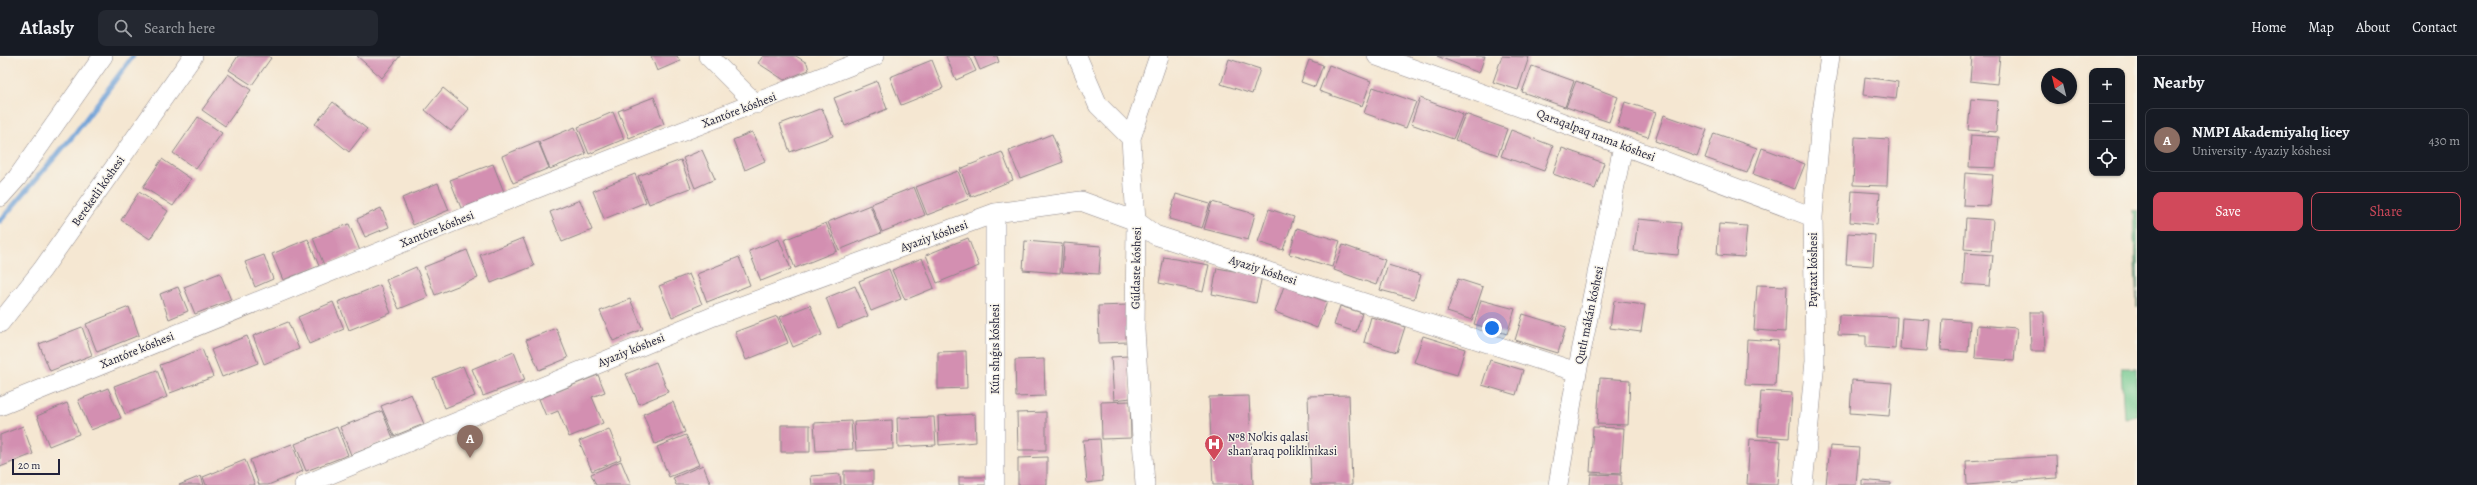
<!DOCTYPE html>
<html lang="en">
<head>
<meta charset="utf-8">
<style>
	body { margin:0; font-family:Alegreya,serif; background:#242831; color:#f1f3f6 }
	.controls { position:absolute; right:12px; top:12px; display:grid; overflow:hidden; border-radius:8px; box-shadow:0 1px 3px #0004 }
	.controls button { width:36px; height:36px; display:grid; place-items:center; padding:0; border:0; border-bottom:1px solid #363941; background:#171b24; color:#f1f3f6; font:20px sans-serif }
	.compass { position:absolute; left:2041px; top:12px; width:36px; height:36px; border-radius:50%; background:#171b24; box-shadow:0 1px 3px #0004; rotate:325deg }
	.scale { position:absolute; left:12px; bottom:10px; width:48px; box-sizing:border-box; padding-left:4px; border:2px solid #22223b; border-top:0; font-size:11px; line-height:14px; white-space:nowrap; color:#22223b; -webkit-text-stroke:3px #f7f3e8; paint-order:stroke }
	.you { position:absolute; left:1492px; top:272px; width:14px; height:14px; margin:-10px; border:3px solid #fff; border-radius:50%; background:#1a73e8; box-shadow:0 0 0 6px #1a73e833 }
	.badge { display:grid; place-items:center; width:26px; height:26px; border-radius:50%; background:#d1495b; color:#fff; font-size:13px; font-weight:700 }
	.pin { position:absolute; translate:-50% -33px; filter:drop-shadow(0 1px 2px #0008) }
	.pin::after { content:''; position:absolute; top:21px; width:14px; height:12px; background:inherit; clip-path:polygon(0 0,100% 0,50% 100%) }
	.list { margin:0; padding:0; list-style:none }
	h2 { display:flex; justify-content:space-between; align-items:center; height:52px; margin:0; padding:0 16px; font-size:17px }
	h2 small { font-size:13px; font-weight:400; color:#9ea1a6 }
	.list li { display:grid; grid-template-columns:26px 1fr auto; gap:12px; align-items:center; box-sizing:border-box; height:64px; margin:0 8px 8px; padding:0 8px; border:1px solid #363941; border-radius:8px }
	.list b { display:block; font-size:15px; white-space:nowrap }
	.list p { margin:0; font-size:13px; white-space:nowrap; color:#9ea1a6 }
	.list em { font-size:13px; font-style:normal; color:#9ea1a6 }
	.actions { display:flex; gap:8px; padding:12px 16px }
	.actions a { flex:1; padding:9px 0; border:1px solid #d1495b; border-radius:8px; text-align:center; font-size:14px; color:#d1495b }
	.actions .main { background:#d1495b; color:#fff }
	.icon { flex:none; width:22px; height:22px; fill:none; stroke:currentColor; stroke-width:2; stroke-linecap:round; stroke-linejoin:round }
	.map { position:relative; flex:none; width:2137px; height:429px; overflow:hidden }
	header { display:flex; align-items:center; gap:24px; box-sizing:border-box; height:56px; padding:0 20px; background:#171b24; border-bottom:1px solid #363941 }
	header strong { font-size:19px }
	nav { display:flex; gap:22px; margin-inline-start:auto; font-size:14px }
	.search { width:280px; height:36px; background:#242831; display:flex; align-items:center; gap:10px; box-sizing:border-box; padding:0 14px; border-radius:8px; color:#9ea1a6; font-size:15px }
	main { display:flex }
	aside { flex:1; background:#171b24 }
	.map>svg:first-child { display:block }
	.green { fill:#70c88d; stroke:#497564 }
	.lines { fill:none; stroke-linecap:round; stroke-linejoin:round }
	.stream { stroke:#6b9fd7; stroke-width:5 }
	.building { fill:#d38fb1 }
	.street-casing { stroke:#8c8486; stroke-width:20 }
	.street { stroke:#fff; stroke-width:19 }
	.labels { text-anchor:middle; stroke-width:3; stroke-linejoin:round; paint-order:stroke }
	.street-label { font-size:12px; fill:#22223b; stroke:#f7f3e8 }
	.poi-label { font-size:12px; fill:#22223b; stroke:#f7f3e8; text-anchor:start }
</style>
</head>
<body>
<header>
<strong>Atlasly</strong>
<div class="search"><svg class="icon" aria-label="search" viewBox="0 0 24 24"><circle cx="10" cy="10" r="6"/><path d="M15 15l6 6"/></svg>Search here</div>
<nav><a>Home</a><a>Map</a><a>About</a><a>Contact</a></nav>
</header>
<main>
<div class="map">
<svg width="2137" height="429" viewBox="0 0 2137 429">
	<rect width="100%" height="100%" fill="#f7f3e8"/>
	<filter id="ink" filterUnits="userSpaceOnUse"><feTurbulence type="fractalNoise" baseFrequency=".025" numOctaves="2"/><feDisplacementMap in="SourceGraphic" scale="8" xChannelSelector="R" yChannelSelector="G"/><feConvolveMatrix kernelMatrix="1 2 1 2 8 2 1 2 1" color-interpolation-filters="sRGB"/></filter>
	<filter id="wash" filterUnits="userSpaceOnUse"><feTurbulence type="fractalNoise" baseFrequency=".012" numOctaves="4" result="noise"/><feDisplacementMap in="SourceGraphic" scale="16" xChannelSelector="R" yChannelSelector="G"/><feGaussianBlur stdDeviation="0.9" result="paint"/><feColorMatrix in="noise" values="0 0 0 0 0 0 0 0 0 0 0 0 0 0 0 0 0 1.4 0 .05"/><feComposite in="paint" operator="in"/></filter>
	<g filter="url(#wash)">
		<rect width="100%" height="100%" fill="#f5e7d2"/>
		<path class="green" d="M2133,154H2137V252Z
			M2121,312H2137V360L2124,362Z"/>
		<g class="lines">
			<path class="stream" d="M0,165L73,80L133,0"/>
		</g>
		<g id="blocks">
			<path class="building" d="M238,0H268L271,2L252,29L229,14Z
				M357,0H400L382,22Z
				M651,0H677L680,5L657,15Z
				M763,0H796L807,7L809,14L784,24L758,7Z
				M946,0H969L976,15L956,24Z
				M974,0H997L999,6L980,14Z
				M1437,0H1485L1479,17Z
				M1502,0L1529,1L1518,34L1493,26Z
				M1972,0H2000L1997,28L1970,25Z
				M1229,3L1260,13L1252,38L1221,28Z
				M932,4L943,32L901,49L890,21Z
				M1309,4L1323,9L1315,31L1301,26Z
				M1329,9L1371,25L1362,50L1319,35Z
				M1532,10L1574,25L1565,51L1522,36Z
				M228,18L251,34L225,70L202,54Z
				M1865,21L1898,26L1896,43L1863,39Z
				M877,25L887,53L845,70L834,42Z
				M1576,25L1618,41L1609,66L1566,51Z
				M1373,31L1416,46L1406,72L1364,57Z
				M443,32L469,53L451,75L425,54Z
				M654,41L664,68L629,82L618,55Z
				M1420,42L1463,58L1453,83L1411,68Z
				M1971,43L1998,45L1996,76L1968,74Z
				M333,46L367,73L349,96L315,68Z
				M1625,46L1656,56L1648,81L1617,71Z
				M822,52L833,80L790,96L780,68Z
				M613,56L624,83L589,98L578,71Z
				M1465,58L1507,73L1498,99L1455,84Z
				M1664,59L1707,74L1697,100L1655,85Z
				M198,61L222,77L196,113L173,97Z
				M575,71L586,98L550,113L539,86Z
				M1511,74L1553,90L1544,115L1501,100Z
				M752,76L765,105L745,114L733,84Z
				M1714,77L1757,92L1747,117L1705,102Z
				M1052,78L1063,106L1020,122L1009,95Z
				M1971,79L1999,81L1996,112L1969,111Z
				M1855,81L1889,83L1887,130L1853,129Z
				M538,85L549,112L513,127L502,100Z
				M1562,92L1604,107L1595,133L1553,118Z
				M1762,92L1805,108L1795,133L1753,118Z
				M702,94L715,123L695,132L683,102Z
				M1002,96L1013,124L971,141L960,113Z
				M162,103L191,123L173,150L143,131Z
				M681,104L691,132L649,148L638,120Z
				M493,108L504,136L461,152L450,124Z
				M958,115L969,143L927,159L916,131Z
				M1965,117L1993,119L1990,150L1963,149Z
				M635,118L646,146L604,163L593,135Z
				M438,127L449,154L413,169L402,142Z
				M914,131L925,159L882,176L871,148Z
				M1852,135L1880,137L1877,169L1850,166Z
				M139,136L168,155L150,183L121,164Z
				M1176,138L1210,148L1202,172L1169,163Z
				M580,144L592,174L562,186L550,156Z
				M1212,146L1255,158L1248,184L1204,173Z
				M870,149L881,177L839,194L828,166Z
				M381,152L389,171L365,181L357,163Z
				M1269,153L1294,161L1283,194L1258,186Z
				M1966,162L1993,164L1991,195L1964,193Z
				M1638,163L1681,167L1678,199L1634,195Z
				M826,167L837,195L795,212L784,184Z
				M349,168L360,195L324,209L313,182Z
				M1719,168L1747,170L1744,201L1717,199Z
				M1297,172L1340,185L1332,211L1289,198Z
				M1848,177L1875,179L1873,210L1846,208Z
				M523,182L534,210L491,227L480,199Z
				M968,182L979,210L937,227L926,199Z
				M308,183L319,210L283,224L272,198Z
				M779,183L791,213L761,225L749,195Z
				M1025,185L1062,188L1060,217L1023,214Z
				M1064,187L1101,190L1099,218L1062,216Z
				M1343,189L1385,204L1376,229L1334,214Z
				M467,194L478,222L435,239L424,211Z
				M1965,197L1993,199L1990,230L1963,228Z
				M264,199L273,223L255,231L245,206Z
				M739,201L750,229L707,246L697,218Z
				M1164,201L1209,209L1203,236L1159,227Z
				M922,202L934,232L905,244L892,214Z
				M1388,209L1421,219L1414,243L1380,234Z
				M416,211L428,241L399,253L386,224Z
				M1217,212L1262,220L1256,247L1212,238Z
				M889,213L901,243L871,255L859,225Z
				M220,217L231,244L195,258L184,231Z
				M689,218L702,248L672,261L659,230Z
				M1458,223L1483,231L1472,264L1447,256Z
				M380,229L391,257L349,274L338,246Z
				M1757,229L1787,230L1785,276L1754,274Z
				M855,230L868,260L838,272L826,242Z
				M1284,230L1327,246L1317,272L1275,256Z
				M178,231L188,255L169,263L160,238Z
				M630,243L643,273L613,285L600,255Z
				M1481,244L1515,253L1507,278L1474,268Z
				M1614,245L1645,249L1641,276L1610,272Z
				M333,246L344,273L309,288L298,261Z
				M810,249L822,279L793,291L780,261Z
				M1127,249L1128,286L1099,287L1098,250Z
				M1340,250L1362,257L1356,276L1334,269Z
				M129,251L139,279L97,296L86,268Z
				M2030,256H2044L2045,295H2031Z
				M1523,258L1566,271L1558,297L1515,284Z
				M1839,259L1897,261L1895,293L1866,291V280L1838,279Z
				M777,260L788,287L746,304L735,276Z
				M1371,261L1405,271L1397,296L1364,286Z
				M1902,262L1930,264L1927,295L1900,293Z
				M1943,263L1970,265L1968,296L1941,294Z
				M288,266L299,293L264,308L253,280Z
				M1977,269L2017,272L2014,305L1975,302Z
				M82,271L92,299L50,315L39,288Z
				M556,272L568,302L539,314L526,284Z
				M247,280L258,307L222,321L211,294Z
				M1423,280L1465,293L1457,319L1414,306Z
				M1747,283L1778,285L1775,330L1745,329Z
				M202,293L213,321L170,337L160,309Z
				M966,295L967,332L938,333V296Z
				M514,296L525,324L483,340L472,313Z
				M1128,300L1131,342L1114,344L1111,301Z
				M1044,303L1045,340L1016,341L1015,304Z
				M1490,304L1523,314L1516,339L1482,329Z
				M656,306L668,336L639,348L626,318Z
				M463,310L475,340L445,352L433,322Z
				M157,314L167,341L125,358L114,330Z
				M598,319L605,336L592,341L603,367L569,381L558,355L546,360L539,343Z
				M1600,322L1630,324L1628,369L1597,368Z
				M1852,324L1892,327L1889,360L1850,357Z
				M108,332L121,362L91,374L78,344Z
				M1761,335L1792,337L1789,382L1758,380Z
				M411,338L424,368L394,380L381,350Z
				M1349,339L1352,429H1311L1308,340Z
				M1249,340L1253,429H1213L1209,341Z
				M1130,345L1131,382L1102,383L1101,346Z
				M673,346L685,376L655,388L643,358Z
				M67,347L79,378L49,390L37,360Z
				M382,355L393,382L351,399L340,371Z
				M1046,356V394H1018L1017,357Z
				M975,358L976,386L939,389L938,360Z
				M934,361L936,389L898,391L897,362Z
				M892,364L893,393L856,395L854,366Z
				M851,365L853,393L816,395L814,367Z
				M781,369H810V396H781Z
				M23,370L33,398L0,411V379Z
				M337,371L348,399L306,415L295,388Z
				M1593,371L1624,372L1621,418L1590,416Z
				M609,373L621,403L592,415L579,385Z
				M686,379L699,409L669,421L657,391Z
				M1100,383L1103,425L1087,427L1083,384Z
				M1750,383L1781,385L1778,429L1747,428Z
				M292,388L303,415L268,429H259L250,404Z
				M1830,390L1859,392L1856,429H1826Z
				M2056,400L2057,422L1967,429L1966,405Z
				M1047,401V429H1018V402Z
				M245,404L255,429H206L203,421Z
				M621,405L631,429H596L591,418Z
				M703,409L711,429H676L673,422Z
				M844,415H873V429H844Z
				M840,418L841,429H812L811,420Z
				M1591,418L1621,419V429H1590Z
				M201,420L204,429H179Z
				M959,421H988V429H959Z
				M1862,424L1891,427V429H1862Z"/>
		</g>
	</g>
	<g filter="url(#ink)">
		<use href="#blocks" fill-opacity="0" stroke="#8c8486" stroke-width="1"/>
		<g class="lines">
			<g class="street-casing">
				<path id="street" d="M708,0L756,48
					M1077,0L1098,49L1131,82
					M1377,0L1542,59L1813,161
					M0,141L17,122L103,0
					M995,157V429
					M0,267L42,214L193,0
					M0,350L525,137L875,0
					M304,429L714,260L995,157L1081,145L1136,165L1155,179L1577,316
					M1145,429L1135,274L1136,165L1131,82L1159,0
					M1558,429L1577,316L1623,90
					M1803,429L1815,305L1813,161L1821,64L1830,0"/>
			</g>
			<use href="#street" class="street"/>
		</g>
	</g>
	<defs>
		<g id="hospital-pin" transform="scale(1)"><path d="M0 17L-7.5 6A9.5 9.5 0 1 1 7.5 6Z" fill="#d1495b" stroke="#f7f3e8"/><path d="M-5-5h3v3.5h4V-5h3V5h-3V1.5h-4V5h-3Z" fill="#fff"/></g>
	</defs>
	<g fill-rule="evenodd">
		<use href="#hospital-pin" x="1214" y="388"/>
	</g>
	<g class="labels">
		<g class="street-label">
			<text transform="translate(739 54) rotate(-21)" y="4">Xantóre kóshesi</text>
			<text transform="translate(1596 79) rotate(21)" y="4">Qaraqalpaq nama kóshesi</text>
			<text transform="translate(98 135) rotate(-55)" y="4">Bereketli kóshesi</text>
			<text transform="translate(437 173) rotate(-22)" y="4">Xantóre kóshesi</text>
			<text transform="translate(934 180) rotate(-20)" y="4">Ayaziy kóshesi</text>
			<text transform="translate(1136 212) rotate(-89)" y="4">Gúldaste kóshesi</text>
			<text transform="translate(1263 214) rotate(18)" y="4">Ayaziy kóshesi</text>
			<text transform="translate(1813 214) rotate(-90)" y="4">Paytaxt kóshesi</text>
			<text transform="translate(1589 259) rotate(-78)" y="4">Qutlı mákán kóshesi</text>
			<text transform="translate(995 293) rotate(-90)" y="4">Kún shıǵıs kóshesi</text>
			<text transform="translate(137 294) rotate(-22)" y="4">Xantóre kóshesi</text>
			<text transform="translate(631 294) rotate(-22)" y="4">Ayaziy kóshesi</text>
		</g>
		<g class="poi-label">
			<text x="1228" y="385">№8 No'kis qalasi<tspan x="1228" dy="14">shan'araq poliklinikasi</tspan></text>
		</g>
	</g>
</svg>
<div class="controls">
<button>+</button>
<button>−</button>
<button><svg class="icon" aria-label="locate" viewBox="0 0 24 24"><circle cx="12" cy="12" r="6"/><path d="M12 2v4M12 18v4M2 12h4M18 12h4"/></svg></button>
</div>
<svg class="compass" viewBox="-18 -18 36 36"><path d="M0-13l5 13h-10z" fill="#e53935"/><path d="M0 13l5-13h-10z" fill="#9ea1a6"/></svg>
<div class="scale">20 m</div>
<div class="you"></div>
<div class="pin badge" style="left:470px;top:402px;background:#8d6e63">A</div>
</div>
<aside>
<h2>Nearby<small></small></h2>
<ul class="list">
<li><span class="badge" style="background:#8d6e63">A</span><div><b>NMPI Akademiyalıq licey</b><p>University · Ayaziy kóshesi</p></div><em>430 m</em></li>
</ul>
<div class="actions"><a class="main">Save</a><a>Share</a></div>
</aside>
</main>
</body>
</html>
